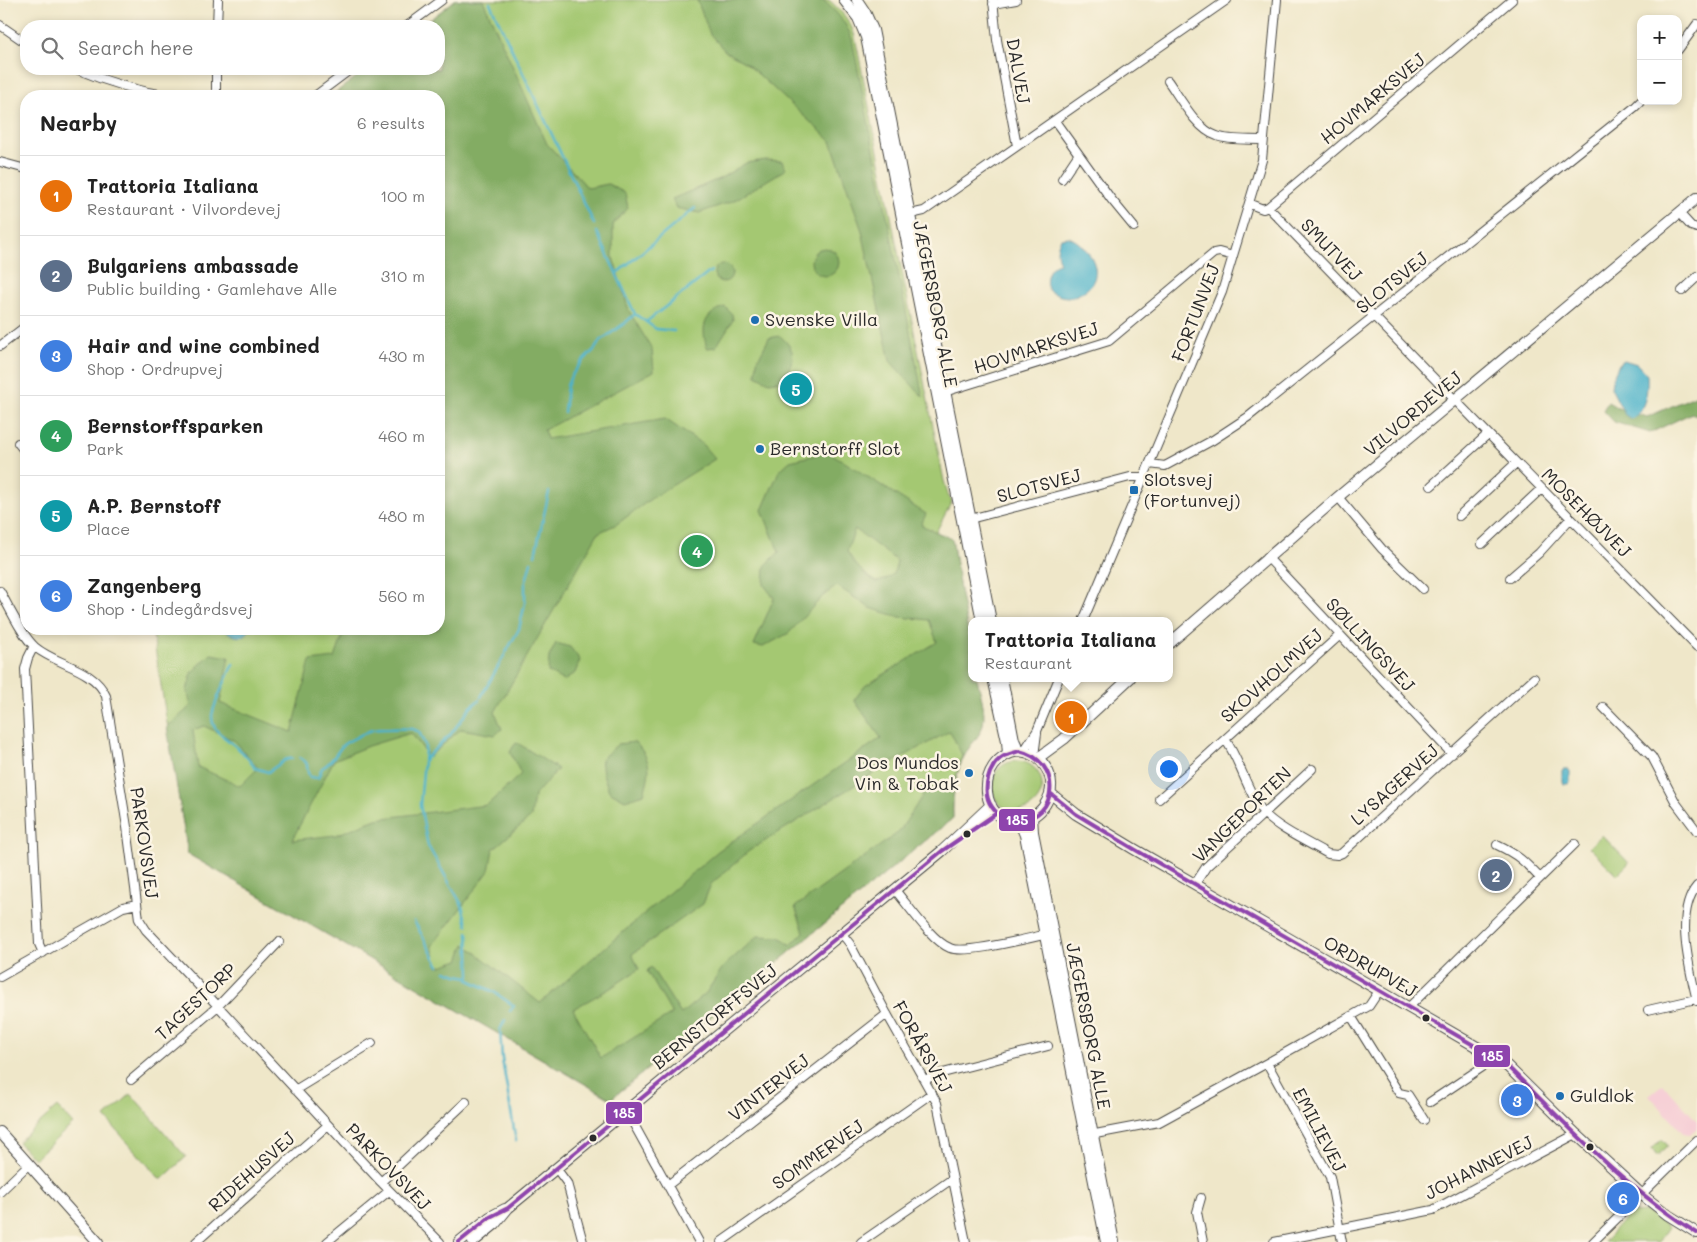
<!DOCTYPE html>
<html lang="en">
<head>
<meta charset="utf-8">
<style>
	body { margin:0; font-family:Mali,sans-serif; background:#f6f6f6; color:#222 }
	.controls { position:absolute; right:15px; top:15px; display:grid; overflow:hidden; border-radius:10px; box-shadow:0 2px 8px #0003 }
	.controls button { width:45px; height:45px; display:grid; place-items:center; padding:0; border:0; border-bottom:1px solid #e0e0e0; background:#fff; color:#222; font:25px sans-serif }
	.you { position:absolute; left:1168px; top:768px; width:18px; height:18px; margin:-12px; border:4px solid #fff; border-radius:50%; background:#1a73e8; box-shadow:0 0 0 8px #1a73e833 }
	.badge { display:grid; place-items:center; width:32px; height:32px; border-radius:50%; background:#7c3aed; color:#fff; font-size:16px; font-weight:700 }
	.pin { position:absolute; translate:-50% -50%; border:2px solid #fff; box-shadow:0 1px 5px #0006 }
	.popup { position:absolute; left:968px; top:617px; width:205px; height:65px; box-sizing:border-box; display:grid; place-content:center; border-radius:10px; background:#fff; filter:drop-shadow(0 1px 4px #0005); font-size:16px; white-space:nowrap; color:#767676 }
	.popup b { font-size:19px; color:#222 }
	.popup::after { content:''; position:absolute; left:50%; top:100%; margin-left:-10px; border:10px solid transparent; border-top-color:#fff }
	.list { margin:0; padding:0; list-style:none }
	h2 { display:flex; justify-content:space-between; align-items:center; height:65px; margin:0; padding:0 20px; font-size:21px }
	h2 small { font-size:16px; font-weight:400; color:#767676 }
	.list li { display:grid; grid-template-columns:32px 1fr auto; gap:15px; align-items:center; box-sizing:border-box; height:80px; padding:0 20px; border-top:1px solid #e0e0e0 }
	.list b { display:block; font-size:19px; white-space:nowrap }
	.list p { margin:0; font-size:16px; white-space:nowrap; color:#767676 }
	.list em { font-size:16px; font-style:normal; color:#767676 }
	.icon { flex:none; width:28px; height:28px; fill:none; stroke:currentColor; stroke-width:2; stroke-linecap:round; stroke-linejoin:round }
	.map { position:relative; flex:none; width:1697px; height:1242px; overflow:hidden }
	.search { position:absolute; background:#fff; box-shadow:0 2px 8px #0003; left:20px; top:20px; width:425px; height:55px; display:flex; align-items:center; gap:12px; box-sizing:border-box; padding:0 18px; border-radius:20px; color:#767676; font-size:19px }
	.panel { position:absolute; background:#fff; box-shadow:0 2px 8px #0003; left:20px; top:90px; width:425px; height:545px; border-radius:20px }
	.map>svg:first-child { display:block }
	.built { fill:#f6cfd6 }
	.green { fill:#a4c872; stroke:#687a4e }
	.forest { fill:#83ac64; stroke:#576c48; fill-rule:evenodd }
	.water { fill:#4bb2ca; stroke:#3b6e7a }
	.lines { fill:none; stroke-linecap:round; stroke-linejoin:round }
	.stream { stroke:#4bb2ca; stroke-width:2.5 }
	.street-casing { stroke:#484743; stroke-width:10 }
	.secondary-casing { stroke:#484743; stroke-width:12 }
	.street { stroke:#fff; stroke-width:8 }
	.secondary { stroke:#fff; stroke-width:10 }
	.bus-1-casing { stroke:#fcf5e5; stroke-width:8 }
	.bus-1 { stroke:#8e44ad; stroke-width:4 }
	.poi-dot { fill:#1f6fb2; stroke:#fcf5e5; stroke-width:2 }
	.bus-dot { fill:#2b2b2b; stroke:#fcf5e5; stroke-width:2 }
	.labels { text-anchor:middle; stroke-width:5; stroke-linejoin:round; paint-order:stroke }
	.street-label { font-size:18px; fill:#2b2b2b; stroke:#fcf5e5 }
	.poi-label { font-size:18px; fill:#2b2b2b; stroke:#fcf5e5; text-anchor:start }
	.line-badge { stroke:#fcf5e5; stroke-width:2 }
	.badge-label { font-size:14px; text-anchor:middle; font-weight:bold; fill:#fff }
</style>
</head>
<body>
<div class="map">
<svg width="1697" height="1242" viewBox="0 0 1697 1242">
	<rect width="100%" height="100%" fill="#fcf5e5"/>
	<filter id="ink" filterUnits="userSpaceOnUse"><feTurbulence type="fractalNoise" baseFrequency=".02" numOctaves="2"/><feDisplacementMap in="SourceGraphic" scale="10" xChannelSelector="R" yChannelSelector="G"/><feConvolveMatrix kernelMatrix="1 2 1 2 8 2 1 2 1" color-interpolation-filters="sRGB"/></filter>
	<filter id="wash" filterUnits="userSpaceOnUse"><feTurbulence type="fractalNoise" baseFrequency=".0096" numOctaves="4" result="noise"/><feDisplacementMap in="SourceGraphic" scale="20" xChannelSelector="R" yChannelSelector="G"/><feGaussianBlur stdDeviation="1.12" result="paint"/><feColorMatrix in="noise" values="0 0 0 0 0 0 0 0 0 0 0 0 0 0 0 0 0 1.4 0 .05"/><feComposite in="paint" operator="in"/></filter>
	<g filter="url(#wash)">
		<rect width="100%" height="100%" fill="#efe7c9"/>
		<path class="built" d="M1663,1084L1697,1121V1128L1690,1134H1684L1649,1095Z"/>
		<path class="green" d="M455,0H829C841,11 851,21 855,37L944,481L948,494L952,501L936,532L952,539L960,590L972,653V678H977C980,693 986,710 983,724C981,735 973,741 967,751C955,771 952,795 953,818L611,1099L188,854L152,629H439V96H331L367,69H439V26H422Z
			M992 786a25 25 0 1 1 50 0a25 25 0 1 1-50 0Z
			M1602,835L1629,863L1617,875L1589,847Z
			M131,1094L186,1157L161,1180L105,1117Z
			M57,1107L73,1124L34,1159L18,1142Z
			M1661,1140H1663L1668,1146L1658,1155H1656L1652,1149Z
			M1647,1212L1669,1227L1659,1242H1604L1630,1213Z"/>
		<path class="forest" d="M455,0H483L547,144L588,188L608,184L625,193L628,208L613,224V257L629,311L652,349L654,371L544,430L547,439L665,419L702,444L715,459L652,498L617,524L598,533L495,712L502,729L495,735L461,729L429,757L411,733L368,746L334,760L292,840L336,835L376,819L487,805L521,774L510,752L516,742L558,769L534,796L531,817L493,849L489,871L432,946L438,967L459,960L465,944L540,1003L718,851L881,738L854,700L865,686L937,642L929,620L900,617L870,608L837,586L823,596L789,633L763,647L754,645L774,598L764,585L765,566L779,552L762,510L779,471L790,461L829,452L926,514L921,525L952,539L960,590L972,653V678H977C980,693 986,710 983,724C981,735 973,741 967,751C955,771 952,795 953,818L611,1099L188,854L167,727L191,706L187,690L192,672L211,654L229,657L220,703L292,732L310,661L335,658L345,629H439V96H331L367,69H439V26H422ZM855,529L897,561C895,575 890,579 877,582C863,574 855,565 847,551ZM204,726L235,741L258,768L240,786L198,767L193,730ZM950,731L962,755L952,792L934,787L923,795L899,832L795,907L804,932L791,945L780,937L758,936L723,967L706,993L681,1014L651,967L647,971L672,1014L601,1058L573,1009L609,989L639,969L632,954L703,904L711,884L749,851L879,770Z
			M697,0H823C836,12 846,21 852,39L923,397L890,361L862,231L831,141L746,63L726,52L710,34Z
			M766,160L782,161L786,169L733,201L699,213L676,208L672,199L721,178L746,163Z
			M811 262a14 14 0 1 1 28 0a14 14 0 1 1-28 0Z
			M714 273a9 9 0 1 1 18 0a9 9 0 1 1-18 0Z
			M725,307L732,314L733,320L716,347L707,348C701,328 703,314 725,307Z
			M780,336C800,353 794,364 779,381L769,382L756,375L757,361L769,338Z
			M1697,395V416L1692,413L1650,433L1614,422L1603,410L1608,402L1618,408L1647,417Z
			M556,643L570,647L580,660L575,673L564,681L548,672L549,657Z
			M635,742C652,761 651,770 644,794L625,800L609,791L603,774L601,759L618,744Z"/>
		<path class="water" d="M1069,237C1089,246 1107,273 1086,290C1080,294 1074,297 1068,297C1061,297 1055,294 1049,291C1043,281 1048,265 1060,263C1056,254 1056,247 1061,238Z
			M1624,360L1637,364L1647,375C1648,389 1646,412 1631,419L1625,415L1611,388L1612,380L1619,364Z
			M224,629H250C244,641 232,637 224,629Z
			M1563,769H1568L1570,771V782L1568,784H1564L1562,782V770Z"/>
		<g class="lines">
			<path class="stream" d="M490,3L594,224
				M597,232L635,314L656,329L674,331
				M617,273L695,208
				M646,322L711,271
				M564,412L567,386L571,376L581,363L595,349L600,341L625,323L635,314
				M535,555L549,492
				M233,664C228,675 213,705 212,716C212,723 214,728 219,733C234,745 245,752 255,768L268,772L285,760L292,758
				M481,697L519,629L525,603V585L531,562
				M300,758C312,764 304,768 310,777L318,778L322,768C332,763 336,753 343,745C346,742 368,731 372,730C377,729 406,728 412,729C414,729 417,731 419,732L425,745V750L420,805L428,846L462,905L467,925
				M425,759L450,735L471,707L479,700
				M414,921L439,966
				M468,932L470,974L469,980L494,992L514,1006L510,1011
				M446,971L457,975L469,977
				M505,1020L500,1030L502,1059L516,1141"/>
		</g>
	</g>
	<g filter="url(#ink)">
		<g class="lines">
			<g class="street-casing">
				<path id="street" d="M993,0L997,40L1017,146
					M993,4L1016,0
					M0,25L26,43
					M217,26L218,0
					M407,26L442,0
					M1678,50L1697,24
					M76,69C107,82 137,91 170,96
					M1168,81C1180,98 1197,130 1217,136C1229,141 1250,139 1264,140
					M216,96V69
					M315,96L351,69
					M1055,121L1111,199L1134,227
					M0,162L26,169
					M1062,179L1078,155
					M1250,204L1263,209L1268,207L1512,0
					M1268,207L1455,400L1697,647
					M1679,213L1691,226L1697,228
					M906,215L924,211L1227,0
					M1682,291L1697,277
					M0,346L26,326
					M941,393L1109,341L1214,253L1219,252L1233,256
					M18,443L26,453
					M1150,464L1165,466L1213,440L1248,417L1635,107L1641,101
					M1431,486L1488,434
					M1338,497L1382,549L1423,589
					M1459,516L1516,463
					M970,519L1130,477H1144
					M1482,544L1541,489
					M1267,557L1452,754
					M1510,578L1539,553L1570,519
					M0,591C9,607 22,636 35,647C56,665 94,668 106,696L127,827L139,919L146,930L218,1006L381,1182L440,1242
					M1083,621L1222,292L1262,160L1277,0
					M34,646L28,658L25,669L39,944L43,953
					M1603,707L1652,757L1676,803L1697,831
					M1225,739C1241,762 1246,790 1263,812C1275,827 1311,844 1328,854L1337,855L1342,853L1534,678
					M1024,751L1037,731L1059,678
					M1034,756L1037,733
					M1159,799L1340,635
					M1497,845C1518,855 1524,861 1540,878
					M1195,884L1206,867L1312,769
					M1697,886C1674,913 1690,970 1697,1001
					M895,890C908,905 932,941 950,948C965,955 1028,938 1048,934
					M842,934L850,944L887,1014L937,1103L966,1242
					M0,977L123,907L137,904
					M1408,1008L1575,844
					M1648,1010L1696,999
					M1351,1016L1399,1093L1408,1095L1424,1120
					M1267,1063L1330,1177L1342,1242
					M131,1080L218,1006L279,942
					M925,1080L935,1075L1048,1046
					M295,1090L372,1043
					M1430,1102L1496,1058
					M625,1112L632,1121L699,1242
					M1090,1135L1159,1122L1267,1063L1369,1006L1379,991
					M556,1168L567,1183L583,1242
					M381,1182L466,1102
					M668,1185L887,1014
					M0,1192L29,1164
					M1201,1198L1197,1212L1203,1242
					M196,1242L328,1125
					M327,1242L389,1191
					M721,1242L932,1093
					M861,1242L952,1179
					M1274,1242L1433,1210L1576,1134
					M1593,1242L1697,1140"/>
			</g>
			<g class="secondary-casing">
				<path id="secondary" d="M844,0L858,18L866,37L982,621
					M857,0L865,12L873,30L991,621
					M1170,643L1338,497L1697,198
					M993,678L1007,741L1008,754
					M1002,678L1014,740L1019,751
					M1019,751C1043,753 1059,779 1047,801C1043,810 1034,818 1024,820C979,830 972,758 1019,751Z
					M1038,758L1064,739L1130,678
					M1050,793L1076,814L1134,849L1496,1058L1507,1066L1576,1134L1641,1194L1668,1215L1697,1233
					M1032,817L1033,832L1114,1242
					M1019,821L1025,835L1106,1242
					M0,1132L98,1242
					M459,1242L490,1217L505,1209
					M473,1242L495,1224L508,1208L942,851L991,805"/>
			</g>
			<use href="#street" class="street"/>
			<use href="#secondary" class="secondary"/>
			<g class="bus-1-casing">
				<path id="bus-1" d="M1019,751C1064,761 1058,820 1018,820C1007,820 999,817 992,807C981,792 988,765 1004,756C1009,754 1014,753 1019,751Z
					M1050,793L1076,814L1134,849L1496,1058L1507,1066C1567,1125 1625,1188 1697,1233
					M459,1242L490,1217L508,1208L942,851L997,813"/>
			</g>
			<use href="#bus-1" class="bus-1"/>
		</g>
	</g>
	<g class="poi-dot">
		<circle cx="755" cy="320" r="5"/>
		<circle cx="760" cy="449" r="5"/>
		<rect x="1129" y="485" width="10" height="10" rx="2.5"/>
		<circle cx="969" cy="773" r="5"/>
		<circle cx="1560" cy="1096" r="5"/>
	</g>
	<g class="bus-dot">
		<circle cx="967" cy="834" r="4.5"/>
		<circle cx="1426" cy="1018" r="4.5"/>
		<circle cx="593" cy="1138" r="4.5"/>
		<circle cx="1590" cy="1147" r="4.5"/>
	</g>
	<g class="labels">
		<g class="street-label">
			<text transform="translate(1018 71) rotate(80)" y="6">DALVEJ</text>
			<text transform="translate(1373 99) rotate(-40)" y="6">HOVMARKSVEJ</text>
			<text transform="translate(1331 250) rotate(46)" y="6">SMUTVEJ</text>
			<text transform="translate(1392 283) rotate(-39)" y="6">SLOTSVEJ</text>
			<text transform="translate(935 304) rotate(79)" y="6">JÆGERSBORG ALLE</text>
			<text transform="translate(1196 313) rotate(-69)" y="6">FORTUNVEJ</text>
			<text transform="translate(1036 348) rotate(-18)" y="6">HOVMARKSVEJ</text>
			<text transform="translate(1413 414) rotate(-40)" y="6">VILVORDEVEJ</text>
			<text transform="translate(1039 486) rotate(-15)" y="6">SLOTSVEJ</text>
			<text transform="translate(1586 513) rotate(45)" y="6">MOSEHØJVEJ</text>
			<text transform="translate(1370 645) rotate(47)" y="6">SØLLINGSVEJ</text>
			<text transform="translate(1272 676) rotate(-42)" y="6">SKOVHOLMVEJ</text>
			<text transform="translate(1395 785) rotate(-42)" y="6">LYSAGERVEJ</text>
			<text transform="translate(1242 815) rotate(-44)" y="6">VANGEPORTEN</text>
			<text transform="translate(144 843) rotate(82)" y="6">PARKOVSVEJ</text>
			<text transform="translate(1370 967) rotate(30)" y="6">ORDRUPVEJ</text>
			<text transform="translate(196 1002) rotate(-43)" y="6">TAGESTORP</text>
			<text transform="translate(715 1017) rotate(-39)" y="6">BERNSTORFFSVEJ</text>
			<text transform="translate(1088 1026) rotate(79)" y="6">JÆGERSBORG ALLE</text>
			<text transform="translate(922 1047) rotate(61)" y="6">FORÅRSVEJ</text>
			<text transform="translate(769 1088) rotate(-38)" y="6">VINTERVEJ</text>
			<text transform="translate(1319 1130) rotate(62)" y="6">EMILIEVEJ</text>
			<text transform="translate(818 1155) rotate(-35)" y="6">SOMMERVEJ</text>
			<text transform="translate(388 1167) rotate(46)" y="6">PARKOVSVEJ</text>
			<text transform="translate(1479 1168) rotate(-27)" y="6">JOHANNEVEJ</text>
			<text transform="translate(252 1172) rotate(-42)" y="6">RIDEHUSVEJ</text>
		</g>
		<g class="poi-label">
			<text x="765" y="326">Svenske Villa</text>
			<text x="770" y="455">Bernstorff Slot</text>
			<text x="1144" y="486">Slotsvej<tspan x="1144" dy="21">(Fortunvej)</tspan></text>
			<text x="959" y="769" text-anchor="end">Dos Mundos<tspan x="959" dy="21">Vin &amp; Tobak</tspan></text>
			<text x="1570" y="1102">Guldlok</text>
		</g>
	</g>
	<g class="line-badge">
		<rect x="998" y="808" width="38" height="24" rx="5" fill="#8e44ad"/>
		<rect x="1473" y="1044" width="38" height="24" rx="5" fill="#8e44ad"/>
		<rect x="605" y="1101" width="38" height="24" rx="5" fill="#8e44ad"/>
	</g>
	<g class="badge-label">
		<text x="1017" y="825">185</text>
		<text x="1492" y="1061">185</text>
		<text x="624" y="1118">185</text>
	</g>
</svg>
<div class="controls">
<button>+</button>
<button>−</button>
</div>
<div class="you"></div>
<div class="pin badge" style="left:1071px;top:717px;background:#e8710a">1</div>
<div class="popup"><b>Trattoria Italiana</b>Restaurant</div>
<div class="pin badge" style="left:1496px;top:875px;background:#5c6f8a">2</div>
<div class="pin badge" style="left:1517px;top:1100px;background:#3f7fe0">3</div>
<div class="pin badge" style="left:697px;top:551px;background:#2e9e5b">4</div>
<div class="pin badge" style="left:796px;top:389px;background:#0f9aa8">5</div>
<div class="pin badge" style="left:1623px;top:1198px;background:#3f7fe0">6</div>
<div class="search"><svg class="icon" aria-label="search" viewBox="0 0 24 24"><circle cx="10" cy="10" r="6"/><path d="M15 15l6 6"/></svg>Search here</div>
<section class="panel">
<h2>Nearby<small>6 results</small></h2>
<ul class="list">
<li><span class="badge" style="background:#e8710a">1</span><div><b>Trattoria Italiana</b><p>Restaurant · Vilvordevej</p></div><em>100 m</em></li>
<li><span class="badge" style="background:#5c6f8a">2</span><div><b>Bulgariens ambassade</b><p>Public building · Gamlehave Alle</p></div><em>310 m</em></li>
<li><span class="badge" style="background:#3f7fe0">3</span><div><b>Hair and wine combined</b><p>Shop · Ordrupvej</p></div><em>430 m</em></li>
<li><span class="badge" style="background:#2e9e5b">4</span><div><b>Bernstorffsparken</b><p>Park</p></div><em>460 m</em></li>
<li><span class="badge" style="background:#0f9aa8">5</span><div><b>A.P. Bernstoff</b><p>Place</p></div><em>480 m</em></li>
<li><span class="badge" style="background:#3f7fe0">6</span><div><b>Zangenberg</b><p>Shop · Lindegårdsvej</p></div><em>560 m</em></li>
</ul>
</section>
</div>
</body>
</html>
